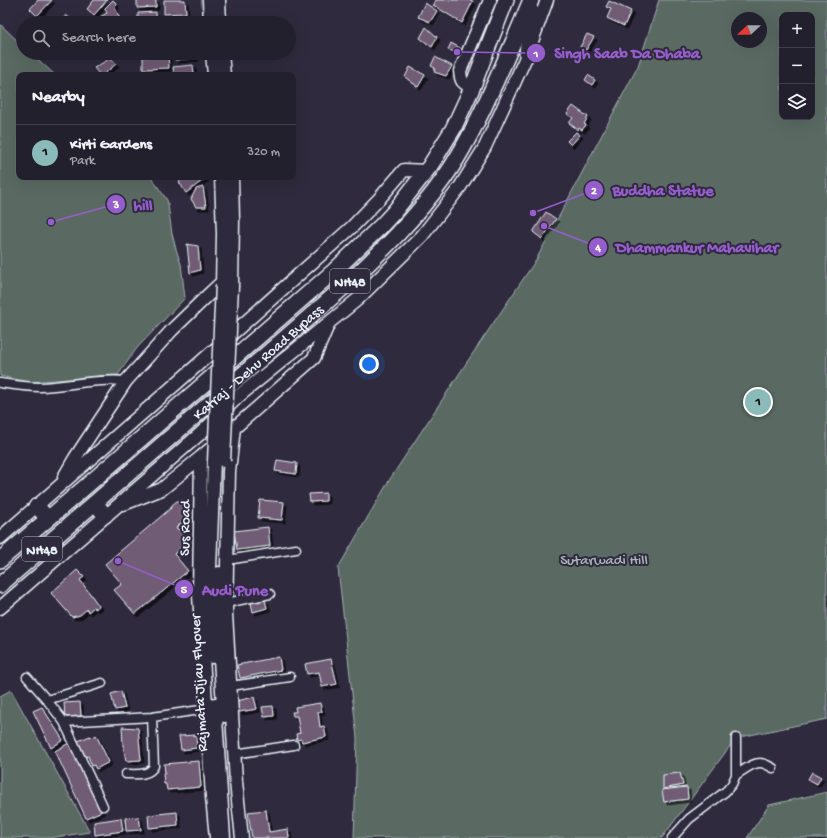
<!DOCTYPE html>
<html lang="en">
<head>
<meta charset="utf-8">
<style>
	body { margin:0; font-family:"Gochi Hand",sans-serif; background:#2b2836; color:#f1f3f6 }
	.controls { position:absolute; right:12px; top:12px; display:grid; overflow:hidden; border-radius:8px; box-shadow:0 4px 16px #0002 }
	.controls button { width:36px; height:36px; display:grid; place-items:center; padding:0; border:0; border-bottom:1px solid #403e4a; background:#23202e; color:#f1f3f6; font:20px sans-serif }
	.compass { position:absolute; left:731px; top:12px; width:36px; height:36px; border-radius:50%; background:#23202e; box-shadow:0 4px 16px #0002; rotate:248deg }
	.you { position:absolute; left:369px; top:364px; width:14px; height:14px; margin:-10px; border:3px solid #fff; border-radius:50%; background:#1a73e8; box-shadow:0 0 0 6px #1a73e833 }
	.badge { display:grid; place-items:center; width:26px; height:26px; border-radius:50%; background:#8bbbb9; color:#111; font-size:13px; font-weight:700 }
	.pin { position:absolute; translate:-50% -50%; border:2px solid #fff; box-shadow:0 1px 4px #0006 }
	.list { margin:0; padding:0; list-style:none }
	h2 { display:flex; justify-content:space-between; align-items:center; height:52px; margin:0; padding:0 16px; font-size:17px }
	h2 small { font-size:13px; font-weight:400; color:#a3a3aa }
	.list li { display:grid; grid-template-columns:26px 1fr auto; gap:12px; align-items:center; box-sizing:border-box; height:56px; padding:0 16px; border-top:1px solid #403e4a }
	.list b { display:block; font-size:15px; white-space:nowrap }
	.list p { margin:0; font-size:13px; white-space:nowrap; color:#a3a3aa }
	.list em { font-size:13px; font-style:normal; color:#a3a3aa }
	.icon { flex:none; width:22px; height:22px; fill:none; stroke:currentColor; stroke-width:2; stroke-linecap:round; stroke-linejoin:round }
	.map { position:relative; flex:none; width:827px; height:838px; overflow:hidden }
	.search { position:absolute; background:#23202e; box-shadow:0 4px 16px #0002; left:16px; top:16px; width:280px; height:44px; display:flex; align-items:center; gap:10px; box-sizing:border-box; padding:0 14px; border-radius:22px; color:#a3a3aa; font-size:15px }
	.panel { position:absolute; background:#23202e; box-shadow:0 4px 16px #0002; left:16px; top:72px; width:280px; height:108px; border-radius:8px }
	.map>svg:first-child { display:block }
	.green { fill:#5a6b64; stroke:#a1aeae; fill-rule:evenodd }
	.building { fill:#705c74; stroke:#e8f1f8; filter:url(#shadow) }
	.lines { fill:none; stroke-linecap:round; stroke-linejoin:round }
	.street-casing { stroke:#e8f1f8; stroke-width:11 }
	.secondary-casing { stroke:#e8f1f8; stroke-width:15 }
	.highway-casing { stroke:#e8f1f8; stroke-width:18 }
	.street { stroke:#2f2a3d; stroke-width:8 }
	.secondary { stroke:#2f2a3d; stroke-width:12 }
	.highway { stroke:#2f2a3d; stroke-width:15 }
	.secondary-bridge-casing { stroke:#e8f1f8; stroke-width:15; stroke-linecap:butt }
	.secondary-bridge { stroke:#2f2a3d; stroke-width:12 }
	.labels { text-anchor:middle; stroke-width:4; stroke-linejoin:round; paint-order:stroke }
	.shield { fill:#2f2a3d; stroke:#b0b5c0; stroke-width:1 }
	.shield-label { font-size:14px; font-weight:bold; fill:#e8f1f8 }
	.street-label { font-size:15px; fill:#e8f1f8; stroke:#2f2a3d }
	.park-label { font-size:15px; fill:#a8b5b5; stroke:#2f2a3d }
	.leader { fill:none; stroke:#965dcd; stroke-width:1.5 }
	.callout-dot { fill:#965dcd; stroke:#2f2a3d; stroke-width:1.5 }
	.mark-label { font-size:12px; text-anchor:middle; font-weight:bold; fill:#fff }
	.callout-label { font-size:16px; text-anchor:middle; font-weight:bold; fill:#965dcd; stroke:#2f2a3d; stroke-width:4; stroke-linejoin:round; paint-order:stroke }
</style>
</head>
<body>
<div class="map">
<svg width="827" height="838" viewBox="0 0 827 838">
	<defs>
		<filter id="shadow"><feDropShadow dx="3" dy="3" stdDeviation="0" flood-color="#0009"/></filter>
	</defs>
	<rect width="100%" height="100%" fill="#2f2a3d"/>
	<filter id="ink" filterUnits="userSpaceOnUse"><feTurbulence type="fractalNoise" baseFrequency=".025" numOctaves="2"/><feDisplacementMap in="SourceGraphic" scale="8" xChannelSelector="R" yChannelSelector="G"/><feConvolveMatrix kernelMatrix="1 2 1 2 8 2 1 2 1" color-interpolation-filters="sRGB"/></filter>
	<g filter="url(#ink)">
		<path class="green" d="M659,0H827V719L736,738L662,838H354L357,738L338,568L390,479L467,362L536,260L638,66ZM782,15H812V117H782ZM737,18H761V42H737Z
			M0,24L23,46V53H31L55,75H19V177H151L167,200L168,204L169,212L172,234L176,249L181,264L185,298L137,348L118,375L29,382L0,376Z
			M11,690L90,832L49,838H0V696Z
			M827,792V838H747L769,805Z"/>
		<path class="building" d="M38,0H52L37,16L30,9Z
			M94,0H107L94,15L87,9Z
			M113,0L116,3L115,8L121,21L119,23H106L100,17L107,13L105,8Z
			M137,0H156V7L137,8Z
			M164,0H185L186,13L164,14Z
			M436,0H470L473,1L462,23L433,5Z
			M609,1L631,11L624,26L607,18L611,9L606,7Z
			M425,3L437,11L430,22L418,17Z
			M156,12V22H138V13Z
			M66,15L75,23H60Z
			M188,19V23H164V22Z
			M426,27L437,37L432,47L420,38Z
			M587,34L594,37L586,50L580,47Z
			M451,43L460,48L458,53L448,50Z
			M175,53H195L196,58L175,60Z
			M168,56L169,68L143,69V57Z
			M435,57L452,66L446,76L434,72L435,68L431,66Z
			M111,58L116,64L103,75H100L94,68Z
			M193,65L194,75H174L173,67Z
			M410,67L425,75L418,87L405,77Z
			M588,75L595,80L592,85L585,80Z
			M573,106L588,117L584,124L586,125L582,130L579,128L578,130L569,123L573,118L567,114Z
			M576,132L580,135L571,145L567,141Z
			M184,177H206V178L186,193L179,182Z
			M203,187L206,207H196L191,199L196,189Z
			M546,212L556,219L542,239L533,232Z
			M187,244L198,246L200,270L190,273Z
			M277,460L297,463L296,474L275,471Z
			M326,493V501L310,502L309,494Z
			M260,500L284,502L282,520L258,518Z
			M177,501H183L187,503L188,507L187,518L176,528L183,532L185,539L183,546L174,554L188,571L135,614L114,590L122,584L105,564L171,508L172,505Z
			M268,527L270,546L237,550L234,531Z
			M77,570L84,577L80,580L99,606L95,609L94,607L88,612L87,609L80,615L72,617L51,593Z
			M265,600L267,608L253,612L251,603Z
			M279,657L281,670L240,678L237,665Z
			M331,659L337,684L322,687L319,672L307,674L305,664Z
			M121,691L125,708L115,710L111,694Z
			M254,697L257,709L239,712L237,701Z
			M80,702L81,716L65,717L64,703Z
			M320,703L322,712H318L320,727L324,726L326,737L302,742L301,739L297,740L296,734L300,733L297,716H293L292,712H296L295,707Z
			M273,706L274,716L264,717L262,707Z
			M42,707L63,740L51,748L33,711Z
			M122,727L138,728L141,760L126,761L123,745Z
			M96,735L109,762L96,769L94,765L92,766L88,756L85,757L78,741L90,736L92,738Z
			M196,735L197,748L181,750L179,736Z
			M69,743L102,811L86,818L55,751Z
			M199,761L201,787L167,790L166,784H164L163,773H165L164,764Z
			M812,772L821,777L817,784L808,779Z
			M680,773L683,785L663,789V775Z
			M687,787L688,799L664,802L662,790Z
			M266,810L269,832L288,829L289,838H252L248,812Z
			M177,812L178,825L149,828L148,815Z
			M139,817L141,830L126,831L125,818Z
			M121,818L123,831L95,835L94,822Z"/>
		<g class="lines">
			<g class="street-casing">
				<path id="street" d="M0,383C13,385 27,387 40,387C69,386 98,378 126,381
					M227,560L296,549
					M226,603L270,594
					M27,677L47,700L102,683
					M231,686L290,677
					M47,700L64,722L152,717L207,709
					M64,722L103,806
					M234,754L294,745
					M126,774C136,774 149,776 154,766L152,717
					M736,775C743,771 751,763 760,763C764,763 769,766 773,768
					M672,838L689,819L726,791L732,784L736,775V738"/>
			</g>
			<g class="secondary-casing">
				<path id="secondary" d="M209,0L210,23
					M219,0L220,23
					M212,53L214,75
					M222,53L224,75
					M472,88C462,82 461,82 460,71L490,0
					M221,177L223,234L222,285
					M232,177L233,221L232,286
					M234,428L229,471L226,614L236,782L242,838
					M201,457L199,595L212,797L216,838
					M64,477L75,458L126,381L172,330L206,297L222,282
					M124,504L162,489L201,457L314,358L328,325
					M0,538L194,368L352,227L379,199L404,170L427,171
					M219,573C217,620 220,668 224,716
					M0,608L201,433L239,396L358,299L422,236L460,187L485,147L527,55L547,0
					M212,657L209,595L214,461
					M215,704L224,838"/>
			</g>
			<g class="highway-casing">
				<g id="highway">
					<path d="M527,55L531,11"/>
					<path d="M95,503L105,515"/>
					<path d="M37,506L48,519"/>
					<path d="M0,560L98,476L334,271L381,226L394,212L430,166L453,129L472,88L506,0"/>
					<path id="s1" d="M0,585L346,285C382,251 416,218 444,178C460,156 472,132 483,109C500,73 516,36 531,0"/>
				</g>
			</g>
			<use href="#street" class="street"/>
			<use href="#secondary" class="secondary"/>
			<use href="#highway" class="highway"/>
			<g class="secondary-bridge-casing">
				<path id="secondary-bridge" d="M214,461L222,285
					M224,461L232,286"/>
			</g>
			<use href="#secondary-bridge" class="secondary-bridge"/>
		</g>
	</g>
	<g class="labels">
		<g class="shield">
			<rect x="330" y="269" width="40" height="24" rx="3"/>
			<rect x="22" y="537" width="40" height="24" rx="3"/>
		</g>
		<g class="shield-label">
			<text x="350" y="286">NH48</text>
			<text x="42" y="554">NH48</text>
		</g>
		<g class="street-label">
			<text dy="5" stroke="none"><textPath href="#s1" startOffset="341">Katraj - Dehu Road Bypass</textPath></text>
			<text transform="translate(184 528) rotate(-89)" y="5">Sus Road</text>
			<text transform="translate(198 683) rotate(-93)" y="5">Rajmata Jijau Flyover</text>
		</g>
		<g class="park-label">
			<text x="604" y="564">Sutarwadi Hill</text>
		</g>
	</g>
	<path class="leader" d="M457 52L536 53M533 213L594 190M51 222L116 204M544 226L598 247M118 561L184 589"/>
	<g class="callout-dot">
		<circle cx="457" cy="52" r="4"/>
		<circle cx="533" cy="213" r="4"/>
		<circle cx="51" cy="222" r="4"/>
		<circle cx="544" cy="226" r="4"/>
		<circle cx="118" cy="561" r="4"/>
		<circle cx="536" cy="53" r="10"/>
		<circle cx="594" cy="190" r="10"/>
		<circle cx="116" cy="204" r="10"/>
		<circle cx="598" cy="247" r="10"/>
		<circle cx="184" cy="589" r="10"/>
	</g>
	<g class="mark-label">
		<text x="536" y="57">1</text>
		<text x="594" y="194">2</text>
		<text x="116" y="208">3</text>
		<text x="598" y="251">4</text>
		<text x="184" y="593">5</text>
	</g>
	<g class="callout-label">
		<text x="627" y="58">Singh Saab Da Dhaba</text>
		<text x="663" y="195">Buddha Statue</text>
		<text x="143" y="210">hill</text>
		<text x="697" y="252">Dhammankur Mahavihar</text>
		<text x="235" y="595">Audi Pune</text>
	</g>
</svg>
<div class="controls">
<button>+</button>
<button>−</button>
<button><svg class="icon" aria-label="layers" viewBox="0 0 24 24"><path d="M12 4l9 5-9 5-9-5zM3 14l9 5 9-5"/></svg></button>
</div>
<svg class="compass" viewBox="-18 -18 36 36"><path d="M0-13l5 13h-10z" fill="#e53935"/><path d="M0 13l5-13h-10z" fill="#a3a3aa"/></svg>
<div class="you"></div>
<div class="pin badge" style="left:758px;top:402px">1</div>
<div class="search"><svg class="icon" aria-label="search" viewBox="0 0 24 24"><circle cx="10" cy="10" r="6"/><path d="M15 15l6 6"/></svg>Search here</div>
<section class="panel">
<h2>Nearby<small></small></h2>
<ul class="list">
<li><span class="badge">1</span><div><b>Kirti Gardens</b><p>Park</p></div><em>320 m</em></li>
</ul>
</section>
</div>
</body>
</html>
